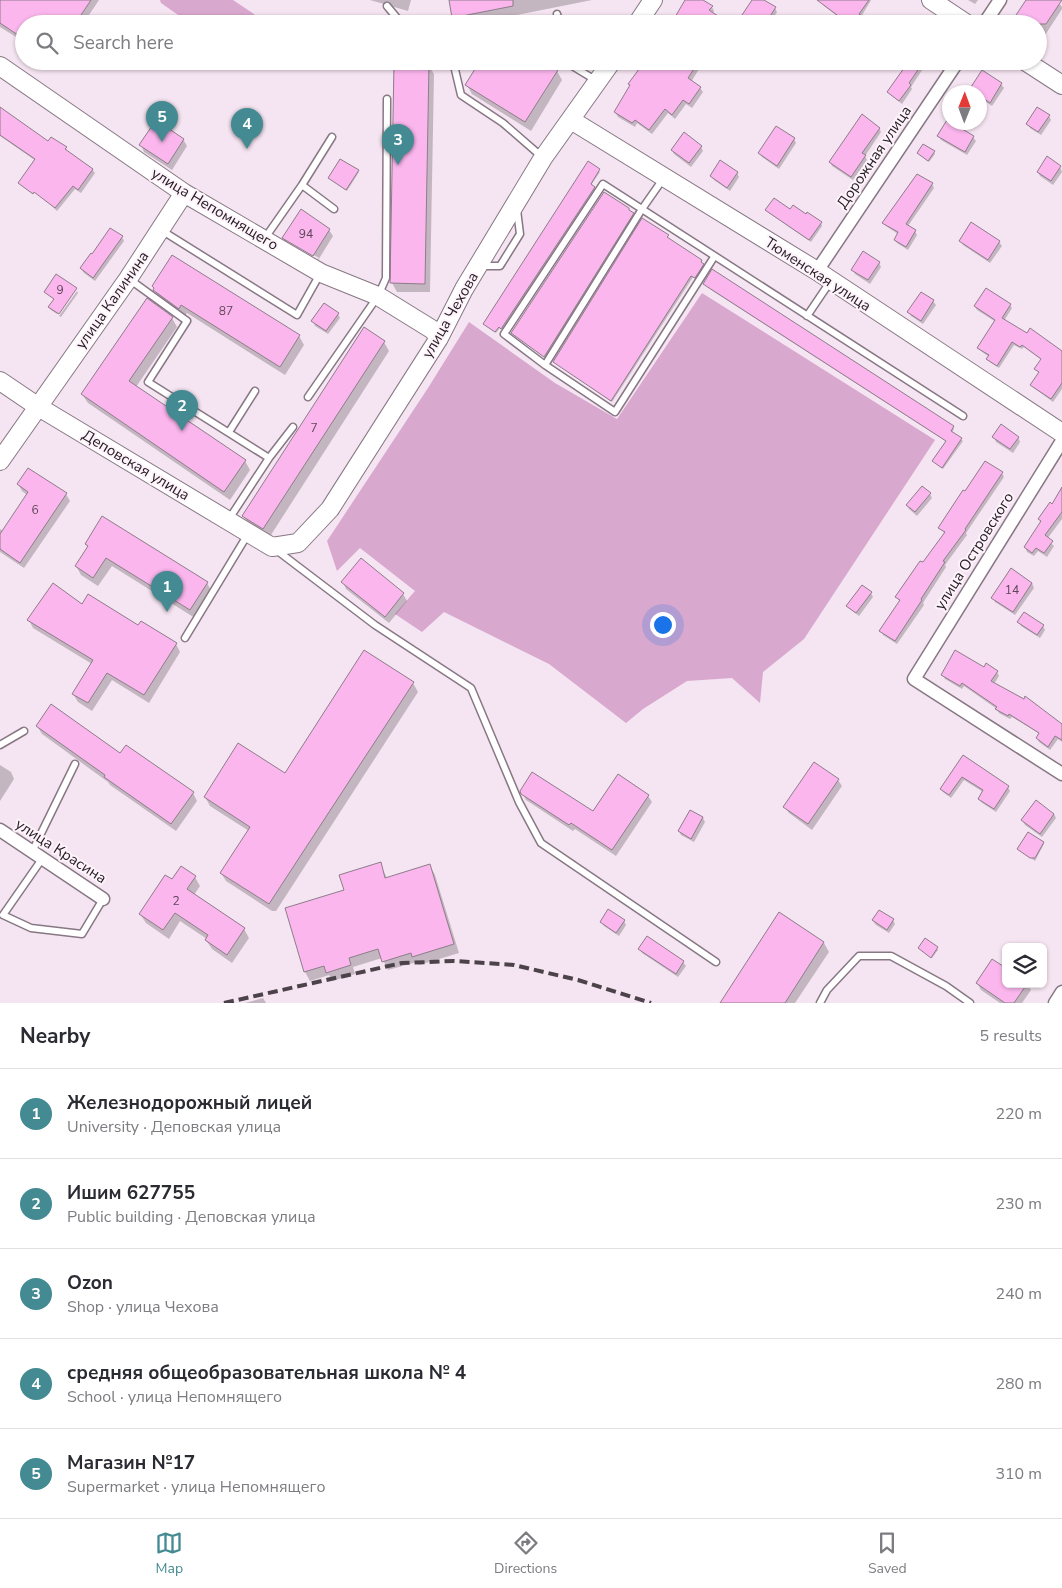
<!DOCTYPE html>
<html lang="en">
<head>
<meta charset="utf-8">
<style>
	body { margin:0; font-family:"Nunito Sans",sans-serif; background:#f2f2f3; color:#2b2b33 }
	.controls { position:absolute; right:15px; bottom:15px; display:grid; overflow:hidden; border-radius:8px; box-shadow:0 1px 4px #0004 }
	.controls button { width:45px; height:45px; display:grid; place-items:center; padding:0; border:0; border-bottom:1px solid #e1e1e2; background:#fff; color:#2b2b33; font:25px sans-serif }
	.compass { position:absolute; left:942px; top:85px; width:45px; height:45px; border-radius:50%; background:#fff; box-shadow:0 1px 4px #0004; rotate:1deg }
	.you { position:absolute; left:662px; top:624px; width:18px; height:18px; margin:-12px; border:4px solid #fff; border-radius:50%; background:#1a73e8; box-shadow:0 0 0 8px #1a73e833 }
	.badge { display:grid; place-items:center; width:32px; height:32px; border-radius:50%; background:#438a92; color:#fff; font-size:16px; font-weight:700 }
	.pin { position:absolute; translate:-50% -41px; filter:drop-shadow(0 1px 2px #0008) }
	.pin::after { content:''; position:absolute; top:26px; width:18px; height:15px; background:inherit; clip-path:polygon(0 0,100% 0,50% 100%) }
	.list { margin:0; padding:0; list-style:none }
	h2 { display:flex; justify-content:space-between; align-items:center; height:65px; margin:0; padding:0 20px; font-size:21px }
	h2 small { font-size:16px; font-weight:400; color:#7c7c81 }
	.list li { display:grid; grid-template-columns:32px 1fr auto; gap:15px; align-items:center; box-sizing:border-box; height:90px; padding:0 20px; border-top:1px solid #e1e1e2 }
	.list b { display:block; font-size:19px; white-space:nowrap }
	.list p { margin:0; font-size:16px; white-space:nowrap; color:#7c7c81 }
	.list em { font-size:16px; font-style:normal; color:#7c7c81 }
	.icon { flex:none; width:28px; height:28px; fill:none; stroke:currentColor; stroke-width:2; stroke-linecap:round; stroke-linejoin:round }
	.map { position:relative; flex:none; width:1062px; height:1003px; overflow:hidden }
	.search { position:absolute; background:#fff; box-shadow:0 1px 4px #0004; left:15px; right:15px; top:15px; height:55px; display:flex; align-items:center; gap:12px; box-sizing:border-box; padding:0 18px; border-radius:28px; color:#7c7c81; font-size:19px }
	.sheet { height:515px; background:#fff }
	nav { display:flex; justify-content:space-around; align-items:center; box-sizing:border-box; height:70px; border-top:1px solid #e1e1e2; background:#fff; font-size:14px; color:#7c7c81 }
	nav a { display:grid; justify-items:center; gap:2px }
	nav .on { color:#438a92 }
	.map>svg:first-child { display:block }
	.green { fill:#d9a8cf }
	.shadow { fill:#0003; fill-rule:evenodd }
	.building { fill:#fbb6ed; stroke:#8d7d8a }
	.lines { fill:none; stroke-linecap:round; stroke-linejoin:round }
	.lane-casing { stroke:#877884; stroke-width:9 }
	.street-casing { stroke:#877884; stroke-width:15 }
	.secondary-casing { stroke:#877884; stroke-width:20 }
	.lane { stroke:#fff; stroke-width:6 }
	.street { stroke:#fff; stroke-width:12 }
	.secondary { stroke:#fff; stroke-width:18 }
	.rail { stroke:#4b4349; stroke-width:4; stroke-dasharray:10 5; stroke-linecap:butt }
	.labels { text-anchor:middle; stroke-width:4; stroke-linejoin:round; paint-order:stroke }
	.number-label { font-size:12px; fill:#5c4658 }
	.street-label { font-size:15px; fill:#272126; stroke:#fef3fb }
</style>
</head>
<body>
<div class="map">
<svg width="1062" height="1003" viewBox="0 0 1062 1003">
	<rect width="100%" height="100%" fill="#f5e4f1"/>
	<path class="green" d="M160,0H233L254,14L258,20V24H191L161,3Z
		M702,293L935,440L804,639L763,672L760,703L732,678L687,681L643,709L626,723L549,664L444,612L422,632L395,614L415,591L360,548L337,571L327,541L428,388L469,322L555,383L617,419Z"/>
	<path class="shadow" d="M0,0H99L83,24H24V42L0,27Z
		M370,0H411L408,11Z
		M450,0H592L472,24H457L453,17Z
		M687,0H701L712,7L714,11L712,14Z
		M753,0H762L775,8L777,12L770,24H760Z
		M823,0H871L861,17L872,24H848L824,6L822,3Z
		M968,0H978L975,4Z
		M1028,0H1056L1062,7V9L1038,46V24Z
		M646,61H704L691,82L700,88L703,92L692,108L686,104L675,119L668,113L652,134L637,123L635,127L618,117L615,112Z
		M904,61H928L911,87L912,89L902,104L891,95L888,92L905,69L902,64Z
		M428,64L434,74L430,292H397L392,283Z
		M557,71L562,80L531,131L472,94L467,85Z
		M1001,84L1004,88L992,106L980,98V92H972L971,90Z
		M0,108L48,143L66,148L68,152L92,169L95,173L81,193L75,189L57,211L46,200L36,161L0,136Z
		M1049,116L1051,120L1041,135L1030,128L1028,124Z
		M879,128L881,132L865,156L867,160L853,180L832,166L830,162Z
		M939,136L973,137L976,141L967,155L941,140Z
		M183,139L187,146L172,170L144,152L141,145Z
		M794,139L796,143L779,169L762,157L759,153Z
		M701,147L703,151L691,167L674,154L672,150Z
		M934,152L935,154L929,162L918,153Z
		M588,163L600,172L591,185L595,189L503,330L500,328L496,333L484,324Z
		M1060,167L1062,172L1053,185L1040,176L1038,172Z
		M358,171L359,172L347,191L329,178Z
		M737,172L739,177L730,191L714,180L711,176Z
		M932,184L934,188L908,226L915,231L917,235L908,250L897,243L895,240L898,234L886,226L884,223Z
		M767,210L791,211L821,223L822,226L811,242L769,213Z
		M633,214L634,216L545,357L513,335Z
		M329,230L333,236L317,262L287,244L283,238ZM287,240L319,258L317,260L287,242Z
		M668,236V239L701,261L704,266L696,279L693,277L612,402L554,362Z
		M122,237L124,241L95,281L84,273L81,269Z
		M961,241L999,242L1002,246L990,263L963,245Z
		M879,263L881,267L870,284L855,274L853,270Z
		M705,286L953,427L954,429L952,433L963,441L943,469L934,461L947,442Z
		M75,289L57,314L51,310L49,307L54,300L46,292Z
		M155,289L299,336L304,345L285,375L187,313L184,317L160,299Z
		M77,291L78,293L61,317L59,316Z
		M922,293L933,301L936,305L923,324L911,316L909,312Z
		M1010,305L1012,308L1004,321L1062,352V389L1053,402L1034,388L1032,385L1040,373L1036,369L1042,360L1024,347L1022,349L1014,345L999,368L990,362L988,359L989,357L981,351L979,348L996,322L977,310L975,306Z
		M338,314L340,318L328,334L315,326L313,321Z
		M172,318L177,327L136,387L245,461L250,470L230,500L88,403L82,394Z
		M384,342L389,351L269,538L249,525L244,516Z
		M994,437H1018L1020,442L1013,453L996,442Z
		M1002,473L1004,477L966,533L967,535L945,565L946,567L923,603L924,605L897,644L883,635L881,631L900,602L897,597L945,534L940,528L966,493Z
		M18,484L66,494L70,501L24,568L0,552V529L3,531L27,495L22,491Z
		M1062,490V519L1047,539L1054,546L1047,557L1038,551L1034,556L1027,552L1025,547L1041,523L1039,519L1052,506Z
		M930,494L932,498L917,516L909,509L907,505Z
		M86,544L207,583L212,592L195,618L112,566L98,586L81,575L76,566L88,548Z
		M361,560L403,594L407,601L389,623L346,589L343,582Z
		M1032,583L1034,588L1015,615L995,602L993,598Z
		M871,593L873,597L859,616L850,609L848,606Z
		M83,606L139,627L176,644L180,652L149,703L112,680L92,711L78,702L73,694L92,664L33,628L29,620Z
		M1019,622L1043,626L1045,630L1040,638L1021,626Z
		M984,668L997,672L999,676L994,684L1062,725V742L1058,739L1050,750L1039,742L1037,738L1040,734L1012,717L1010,719L999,713L997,709L964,686L962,689L945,679L943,675Z
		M413,683L418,692L276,911H272L226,881L221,873L249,831L210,806L205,797L285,775Z
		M37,726L120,755L193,793L197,801L176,831L110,785L108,782L42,734Z
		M964,757L1008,787L1010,791L996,812L981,802L979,799L983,792L964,780L951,798L943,792L941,789Z
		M0,765L11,772L14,779L0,801Z
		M838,780L842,786L812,830L789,813L785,807Z
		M521,791L594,813L648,796L652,802L616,856L575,829L573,831L526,800Z
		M690,811L703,818L705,822L694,842L681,835L679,831Z
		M1054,814L1056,818L1042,837L1025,825L1022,820Z
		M1029,834L1044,844L1035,861L1019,849Z
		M380,864L387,878L430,866L435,875L459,953L419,965L417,962L388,970L382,958L353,967L355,974L332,981L329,975L310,981L305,972L286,909L346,891Z
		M195,877L200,886L194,895L244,929L249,938L232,963L212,949L206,940L207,939L180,921L169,939L146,923L140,914L172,881Z
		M893,920L895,924L889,933L876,925L873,921Z
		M624,921L626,925L619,936L604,926L601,922Z
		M824,943L829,952L795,1003H725L724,1000Z
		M919,948H937L938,950L932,958Z
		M640,949L683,962L686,966L678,977L642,953Z
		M977,983L1027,984L1031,990L1022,1003H1000L981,990Z
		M263,998L266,1003H245Z"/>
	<path class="building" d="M0,0H91L75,24H24V39L0,23Z
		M449,0H513V6L452,18Z
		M685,0H703L713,6L709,10L730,24H671Z
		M752,0H764L776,7L765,24H736Z
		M817,0H869L859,14L874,24H849Z
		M1026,0H1062L1046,24H1010Z
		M480,61H544L558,70L525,122L465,85Z
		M645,61H699L688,78L701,87L689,104L683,100L672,115L665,109L649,130L635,120L632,123L614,112L630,85L628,84Z
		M909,61H924L909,83L911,85L899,101L887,92Z
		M394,63H429L425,284L390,283Z
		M982,70L1002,83L990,103L980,96V92H974L969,90Z
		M0,107L48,141L51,137L67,147L65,149L93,169L78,190L73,186L55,208L34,192L33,194L18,183L35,159L0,135Z
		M1037,107L1050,115L1038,132L1026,124Z
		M862,114L880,128L862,153L866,155L851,177L829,162Z
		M156,120L184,139L168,164L139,145Z
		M947,120L974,136L965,152L937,136Z
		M776,126L795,138L777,166L758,153Z
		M684,132L702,146L689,163L671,150Z
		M923,144L935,151L928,161L917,153Z
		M1047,156L1061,166L1051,181L1037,172Z
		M340,159L359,170L346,190L328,178Z
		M720,160L738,172L727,188L710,176Z
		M588,161L600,169L591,184L595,187L501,329L499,327L495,332L483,324Z
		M917,174L933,183L906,224L916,230L906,247L894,240L898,232L882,223Z
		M604,192L629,208V210L634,213L544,357L511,333Z
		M774,198L790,209L793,205L806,214L807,212L822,222L809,240L765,210Z
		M301,209L330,229L313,256L282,238Z
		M642,218L669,235L667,237L702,260L701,262L704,264L695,278L691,276L611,401L553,362Z
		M971,222L1000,241L988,260L959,241Z
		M110,228L123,236L93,278L80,268L91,253L92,254Z
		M863,251L880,262L868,280L851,270Z
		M172,255L300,335L280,367L181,305L179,309L153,290L154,288L152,286Z
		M712,269L954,426L951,431L962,438L942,468L932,461L946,441L703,284Z
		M56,274L77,288L59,314L48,307L54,299L44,292Z
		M986,288L1011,304L1002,318L1027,333L1030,328L1062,351V383L1051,399L1030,385L1039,372L1034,369L1041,359L1022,345L1020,347L1012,342L997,366L986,359L989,355L977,348L995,320L974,306Z
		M921,292L934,300L921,321L907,312Z
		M147,298L173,317L129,381L246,460L224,492L81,394Z
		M324,303L339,313L326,331L311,321Z
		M364,327L385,341L263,529L242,516Z
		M1001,424L1019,437L1010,449L992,437Z
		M985,461L1003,472L965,529L966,530L943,561L945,562L921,599L922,600L895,641L879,631L900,600L895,597L920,561L923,562L945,532L938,528L963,490L965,491Z
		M28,468L67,493L20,563L0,549V534L28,492L17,484Z
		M922,486L931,493L915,512L906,505Z
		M1062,487V512L1045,535L1053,541L1044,553L1036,548L1032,553L1024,547L1041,521L1038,519L1050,502L1052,504Z
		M102,516L208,582L190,610L106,558L93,578L75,566L88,546L85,544Z
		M361,558L404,593L385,617L341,582Z
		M1011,568L1032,583L1013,612L991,598Z
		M53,583L82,604L88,594L138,625L141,621L177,643L144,695L107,673L88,703L72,694L93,660L27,620Z
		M862,585L872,592L856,613L846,606Z
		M1024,612L1044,625L1037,635L1017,622Z
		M364,650L414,682L269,904L220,873L250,827L204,797L238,743L285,773Z
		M955,650L984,667L986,663L998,671L991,681L1024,699L1025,696L1062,724V740L1055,736L1048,747L1036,738L1039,733L1009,714L1008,716L995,709L997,707L962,683L960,686L941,675Z
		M51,704L120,753L126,745L194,792L171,824L104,777L105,775L36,726Z
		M963,755L1009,786L994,809L978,799L983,790L962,777L949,795L940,789Z
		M814,762L839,779L808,824L783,807Z
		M532,772L593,811L618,774L649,795L612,850L571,823L569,825L521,794L520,791Z
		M1036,800L1054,814L1040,834L1021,820Z
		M690,810L703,817L691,839L678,831Z
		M1028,832L1044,842L1035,858H1030L1017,849Z
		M381,862L385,878L430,864L454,944L412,957L411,953L382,962L378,949L349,958L351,965L326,973L324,966L304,972L285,908L344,890L339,875Z
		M181,866L196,876L187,889L245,928L227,955L205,940L208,935L175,913L163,930L139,914L165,875L172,879Z
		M608,909L625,920L616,933L600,922Z
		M879,910L894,919L887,930L872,920Z
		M779,912L824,942L785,1003H720Z
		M647,936L684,961L676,974L638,949Z
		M925,938L938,947L931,958L918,948Z
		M992,959L1006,968V984H1027L1014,1003H1005L976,983Z"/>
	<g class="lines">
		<g class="lane-casing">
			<path id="lane" d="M387,6L402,24
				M557,14L560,24
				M503,24L519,22L521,24
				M453,61L461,95L503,123L541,156
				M569,61V64L597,81
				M663,179L642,209L545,365L615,412L714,257
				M302,185L332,137
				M161,230L297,315L320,274
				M265,238L302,185L334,209
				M482,266H500L520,234L517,210
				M129,279L187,321L148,382L269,458
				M807,316L830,282
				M545,365L504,334L603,184L963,416
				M308,397L378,296L386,278L387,99
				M229,432L255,391
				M229,519L269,458L293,427
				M275,549L375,625L471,688L519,802L541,843L716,962
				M185,638L248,534
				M0,745L24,731
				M32,852L75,764
				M42,859L3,915L31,928L82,934L103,899
				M820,1003L827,990L859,956H891L946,986L970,1003"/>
		</g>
		<g class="street-casing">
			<path id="street" d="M984,24L1000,0
				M817,271L958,61
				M1062,441L914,679L1062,774
				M0,830L103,899
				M1055,1003L1062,992"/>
		</g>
		<g class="secondary-casing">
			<path id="secondary" d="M931,0L967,24
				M637,24L653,0
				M1025,61L1062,85
				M0,66L184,193L321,273L378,296L433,330L439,338
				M571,120L817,271L1062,433
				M0,381L37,406L272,547L298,543L330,509L439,338L464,289L543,158L612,61
				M0,461L128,279L184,193"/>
		</g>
		<use href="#lane" class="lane"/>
		<use href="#street" class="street"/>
		<use href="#secondary" class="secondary"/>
		<path class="rail" d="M224,1003L402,963L454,961L514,965L578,980L651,1003"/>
	</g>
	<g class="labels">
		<g class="number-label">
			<text x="306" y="238">94</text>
			<text x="60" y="294">9</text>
			<text x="226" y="315">87</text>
			<text x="314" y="432">7</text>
			<text x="35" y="514">6</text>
			<text x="1012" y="594">14</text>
			<text x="176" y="905">2</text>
		</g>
		<g class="street-label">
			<text transform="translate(874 157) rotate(-56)" y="5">Дорожная улица</text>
			<text transform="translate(215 209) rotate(31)" y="5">улица Непомнящего</text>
			<text transform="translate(818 274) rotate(33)" y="5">Тюменская улица</text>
			<text transform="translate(112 300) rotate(-55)" y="5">улица Калинина</text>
			<text transform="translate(450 315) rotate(-60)" y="5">улица Чехова</text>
			<text transform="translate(136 465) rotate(31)" y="5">Деповская улица</text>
			<text transform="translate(974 551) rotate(-58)" y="5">улица Островского</text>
			<text transform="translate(61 851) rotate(33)" y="5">улица Красина</text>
		</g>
	</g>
</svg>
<div class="controls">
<button><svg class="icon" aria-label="layers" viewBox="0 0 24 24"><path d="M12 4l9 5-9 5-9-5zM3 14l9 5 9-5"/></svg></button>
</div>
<svg class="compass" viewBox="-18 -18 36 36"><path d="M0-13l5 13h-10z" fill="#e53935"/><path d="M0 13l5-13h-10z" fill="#7c7c81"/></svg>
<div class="you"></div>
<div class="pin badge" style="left:167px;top:612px">1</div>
<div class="pin badge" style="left:182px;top:431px">2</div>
<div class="pin badge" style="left:398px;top:165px">3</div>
<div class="pin badge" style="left:247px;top:149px">4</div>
<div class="pin badge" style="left:162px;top:142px">5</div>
<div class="search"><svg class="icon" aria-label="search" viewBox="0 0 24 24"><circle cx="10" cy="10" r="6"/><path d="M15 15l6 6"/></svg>Search here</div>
</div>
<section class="sheet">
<h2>Nearby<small>5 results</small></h2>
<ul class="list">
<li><span class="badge">1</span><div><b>Железнодорожный лицей</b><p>University · Деповская улица</p></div><em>220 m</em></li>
<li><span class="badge">2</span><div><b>Ишим 627755</b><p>Public building · Деповская улица</p></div><em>230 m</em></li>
<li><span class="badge">3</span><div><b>Ozon</b><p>Shop · улица Чехова</p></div><em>240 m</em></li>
<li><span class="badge">4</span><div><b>средняя общеобразовательная школа № 4</b><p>School · улица Непомнящего</p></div><em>280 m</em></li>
<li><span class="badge">5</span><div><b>Магазин №17</b><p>Supermarket · улица Непомнящего</p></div><em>310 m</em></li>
</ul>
</section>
<nav>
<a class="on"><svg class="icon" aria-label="map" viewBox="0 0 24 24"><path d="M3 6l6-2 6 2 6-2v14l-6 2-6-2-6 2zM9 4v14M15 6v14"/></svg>Map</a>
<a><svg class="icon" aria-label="directions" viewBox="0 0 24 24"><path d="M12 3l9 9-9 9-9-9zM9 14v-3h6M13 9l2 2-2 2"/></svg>Directions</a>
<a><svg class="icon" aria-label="saved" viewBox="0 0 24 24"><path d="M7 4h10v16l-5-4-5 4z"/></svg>Saved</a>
</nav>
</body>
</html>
